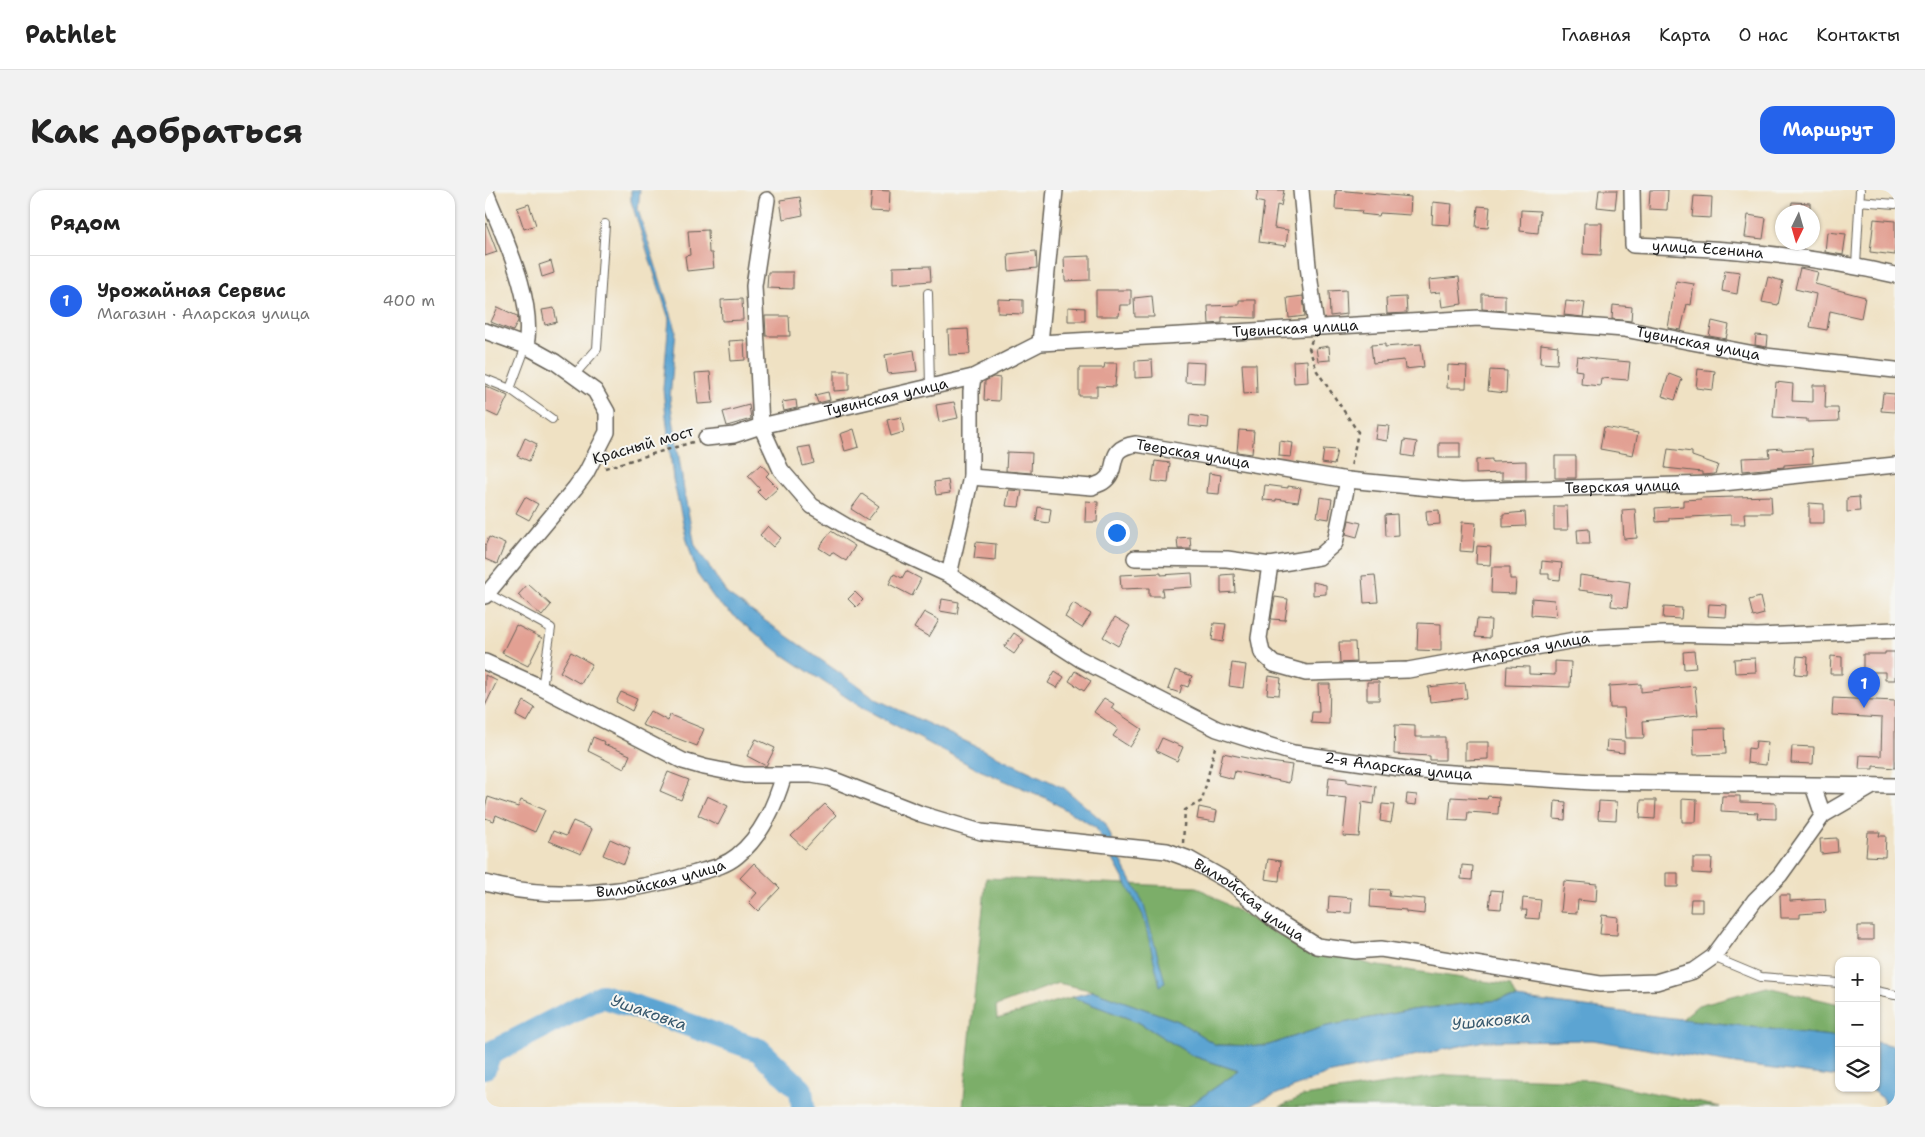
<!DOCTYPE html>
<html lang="ru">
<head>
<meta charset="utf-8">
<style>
	body { margin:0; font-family:"Shantell Sans",sans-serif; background:#f2f2f2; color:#222 }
	.controls { position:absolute; right:15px; bottom:15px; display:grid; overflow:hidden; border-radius:10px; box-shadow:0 1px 4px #0004 }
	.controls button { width:45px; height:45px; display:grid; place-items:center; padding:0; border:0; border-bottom:1px solid #e0e0e0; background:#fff; color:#222; font:25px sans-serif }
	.compass { position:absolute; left:1290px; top:15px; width:45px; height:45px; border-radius:50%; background:#fff; box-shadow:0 1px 4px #0004; rotate:185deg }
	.you { position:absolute; left:631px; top:342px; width:18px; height:18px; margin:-12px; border:4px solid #fff; border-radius:50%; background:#1a73e8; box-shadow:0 0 0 8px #1a73e833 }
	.badge { display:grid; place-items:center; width:32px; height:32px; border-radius:50%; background:#2563eb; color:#fff; font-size:16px; font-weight:700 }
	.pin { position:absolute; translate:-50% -41px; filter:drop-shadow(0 1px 2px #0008) }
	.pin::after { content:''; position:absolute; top:26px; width:18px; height:15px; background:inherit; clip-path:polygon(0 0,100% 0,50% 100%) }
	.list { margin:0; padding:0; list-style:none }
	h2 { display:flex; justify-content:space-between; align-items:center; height:65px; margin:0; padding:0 20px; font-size:21px }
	h2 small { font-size:16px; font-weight:400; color:#767676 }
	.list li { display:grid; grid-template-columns:32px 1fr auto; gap:15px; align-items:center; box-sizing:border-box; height:90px; padding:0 20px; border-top:1px solid #e0e0e0 }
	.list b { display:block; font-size:19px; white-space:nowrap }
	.list p { margin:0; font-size:16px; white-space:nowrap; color:#767676 }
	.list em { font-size:16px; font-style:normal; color:#767676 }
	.icon { flex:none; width:28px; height:28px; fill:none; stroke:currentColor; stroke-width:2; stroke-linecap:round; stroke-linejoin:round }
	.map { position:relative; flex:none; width:1410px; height:917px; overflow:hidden; border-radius:15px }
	header { display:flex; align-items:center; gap:30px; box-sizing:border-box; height:70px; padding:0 25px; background:#fff; border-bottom:1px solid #e0e0e0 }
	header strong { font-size:24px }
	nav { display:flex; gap:28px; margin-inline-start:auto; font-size:18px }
	.intro { display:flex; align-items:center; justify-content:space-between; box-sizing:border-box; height:120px; padding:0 30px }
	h1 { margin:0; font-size:35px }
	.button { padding:12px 22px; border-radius:15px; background:#2563eb; color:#fff; font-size:18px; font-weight:700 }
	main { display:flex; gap:30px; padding:0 30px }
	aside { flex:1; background:#fff; border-radius:15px; box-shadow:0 1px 4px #0004 }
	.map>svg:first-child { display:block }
	.forest { fill:#7bae69; stroke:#4c6542 }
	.water { fill:#5ba4d2; stroke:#3c6077 }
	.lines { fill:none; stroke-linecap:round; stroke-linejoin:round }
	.river { stroke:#5ba4d2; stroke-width:24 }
	.building { fill:#e2a093 }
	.lane-casing { stroke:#666156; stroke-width:10 }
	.street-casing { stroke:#666156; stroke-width:18 }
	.path { stroke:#666156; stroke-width:2.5; stroke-dasharray:4 4; stroke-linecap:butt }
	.lane { stroke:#fff; stroke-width:8 }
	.street { stroke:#fff; stroke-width:15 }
	.labels { text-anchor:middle; stroke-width:4; stroke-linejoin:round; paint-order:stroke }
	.street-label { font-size:15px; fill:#1c1c1c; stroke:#f6f6f2 }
	.water-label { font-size:16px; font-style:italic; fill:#38596e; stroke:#f6f6f2 }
</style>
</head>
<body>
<header>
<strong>Pathlet</strong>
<nav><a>Главная</a><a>Карта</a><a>О нас</a><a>Контакты</a></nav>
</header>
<div class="intro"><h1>Как добраться</h1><a class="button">Маршрут</a></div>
<main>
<aside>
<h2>Рядом<small></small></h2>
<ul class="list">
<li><span class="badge">1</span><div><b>Урожайная Сервис</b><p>Магазин · Аларская улица</p></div><em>400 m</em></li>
</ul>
</aside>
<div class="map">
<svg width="1410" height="917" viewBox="0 0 1410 917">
	<rect width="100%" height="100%" fill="#f6f6f2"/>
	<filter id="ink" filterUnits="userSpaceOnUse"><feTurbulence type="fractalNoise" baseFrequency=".02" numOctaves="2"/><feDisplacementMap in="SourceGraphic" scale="10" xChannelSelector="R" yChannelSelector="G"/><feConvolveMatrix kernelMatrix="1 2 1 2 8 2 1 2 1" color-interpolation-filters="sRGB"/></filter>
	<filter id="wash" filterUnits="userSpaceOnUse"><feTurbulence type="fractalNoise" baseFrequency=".0096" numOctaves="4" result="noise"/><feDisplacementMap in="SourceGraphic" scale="20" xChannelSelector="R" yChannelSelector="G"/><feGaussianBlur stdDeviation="1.12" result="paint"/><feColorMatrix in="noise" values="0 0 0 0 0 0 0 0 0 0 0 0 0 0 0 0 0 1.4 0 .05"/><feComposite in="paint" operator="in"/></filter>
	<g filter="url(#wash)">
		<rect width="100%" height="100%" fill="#efe1c3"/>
		<path class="forest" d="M501,688L712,697L792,744L887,775L1026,795L1032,808L926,820L838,837L781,856L731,855L693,831L609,801L573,793L511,816L512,829L587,807L653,832L708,866L754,881L702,917H478Z
			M1282,797L1354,814V847L1197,829L1213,815Z
			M962,885L1107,890L1235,917H795L818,906Z"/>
		<path class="water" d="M146,0H155L153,20L191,140L185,209L200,307L210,355L242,404L393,510L579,598L620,633L641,681L658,712L680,792L675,796L658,725L611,638L561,608L492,579L376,517L294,462L232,412L212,384L202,350L188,289L178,199L184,129L146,11Z
			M609,801L693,831L731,855L781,856L838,837L926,820L1032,808L1153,824L1354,847V887L1257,875L1108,850L999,851L842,884L772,912L764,917H702L754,881L708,866L653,832L587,807Z
			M1391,852L1410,856V917H1399V909L1383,898H1391Z"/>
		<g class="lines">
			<path class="river" d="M0,877L4,864L117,806L187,829L274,860L316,900L318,917"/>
		</g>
		<g id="blocks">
			<path class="building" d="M387,0L405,1L404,22L385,21Z
				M773,0H799L796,16L792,15L789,38L803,40L801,56L774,52L779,13L771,11Z
				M851,0L926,7L925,25L895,23L894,26L876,24L877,21L850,19Z
				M1114,0H1132L1130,19L1112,17Z
				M1165,0H1183L1182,20L1164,19Z
				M1209,6L1227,7L1226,28L1207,27Z
				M315,7L318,25L298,29L295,10Z
				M948,12L967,14L965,35L947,34Z
				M1307,12L1325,13V22H1306Z
				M44,14L51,35L39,39L32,18Z
				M993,16L1005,17L1003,38L991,37Z
				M1036,20L1055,21L1053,43L1035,41Z
				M1263,25L1281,28L1278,49L1260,47Z
				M1389,29L1410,31V65L1385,62Z
				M0,33H1L12,62L0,66Z
				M1099,33H1117L1116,65L1098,64Z
				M223,40L224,63H227L229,78L202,81L200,66L205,65L203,41Z
				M1342,42L1361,44L1358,65L1340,62Z
				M551,61L552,78L524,81L523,64Z
				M605,66V90L580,91L579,67Z
				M66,71L69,83L57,87L54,75Z
				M445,76L446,91L408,94V77Z
				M1315,78L1333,82L1330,94L1380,107L1376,128L1345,121L1342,140L1325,137L1331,104L1310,99Z
				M1240,80L1255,82L1252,104L1237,101Z
				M283,82H308V99L282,98Z
				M974,87L977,114L957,117L955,102L945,103L944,90Z
				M1283,87L1298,91L1293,115L1277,112Z
				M1191,91L1209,94L1206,115L1202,114L1196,140L1183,138Z
				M611,100H646V115H635L634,126H611Z
				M861,100L862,124L845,126L844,101Z
				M997,104L1020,105V121L997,119Z
				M667,106L669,127H650L649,108Z
				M818,106L820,126L804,128L802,108Z
				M921,107L922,123L902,124L901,108Z
				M257,109L258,130L237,131L236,110Z
				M513,109L538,110V124L513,123Z
				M754,110H771V128L737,127V133L724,134L723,116L754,115Z
				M1081,111L1100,113L1098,127L1079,125Z
				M1128,115L1147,117L1146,131L1127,129Z
				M13,117L32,126L33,131L28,141L6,132Z
				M583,117L600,118V131H583Z
				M69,118L72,132L60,135L57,120Z
				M280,126H304L305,146H281Z
				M1227,131L1244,135L1241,149L1224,146Z
				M483,139L485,164L464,165L463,140Z
				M1271,145L1283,146L1282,157L1270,155Z
				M259,150L260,170L246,171L244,151Z
				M900,154V157L936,154L939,177L920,179L919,170L888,173L886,155Z
				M1056,154L1073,156L1072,174L1055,173Z
				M844,156L845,170L833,171L831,158Z
				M429,160L432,181L403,184L400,165Z
				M1092,166L1110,168V169L1145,172L1143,190L1116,188L1115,196L1096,194L1097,181L1090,180Z
				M667,170L668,187L650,188V171Z
				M822,170L823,192L809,193L808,171Z
				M701,172L720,173L719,193L700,192Z
				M620,173H632L630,197L612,196V206H594V178H619Z
				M757,174H771L772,203L759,204Z
				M963,175L982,176L981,198H962Z
				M1213,179L1230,181L1228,200L1211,198Z
				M1005,180L1022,181L1021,203L1003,201Z
				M349,181H364V200L349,201Z
				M225,182L228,213L213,214L210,183Z
				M1184,184L1197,189L1190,210L1177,206Z
				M508,187L515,188L514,211L499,210L500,191Z
				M1291,192L1308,194L1307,211L1328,212V195H1341L1340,218H1353L1354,231L1322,232V229L1288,227Z
				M0,196L23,206L13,227L0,221Z
				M343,202L345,210L333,213L330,205Z
				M1398,203L1410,204V222L1396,221Z
				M311,210L312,218L299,221L297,212Z
				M469,212L473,228L454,232L451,215Z
				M264,215L266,229L242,236L238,222Z
				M705,225L724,228L723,238L704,236Z
				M416,227L419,242L406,246L402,230Z
				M892,235L904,236L902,251L890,249Z
				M1119,237L1153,243L1148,265L1115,259Z
				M369,239L374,257L360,261L355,244Z
				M754,240L769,241L767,264L752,262Z
				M40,248L52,254L44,271L32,266Z
				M919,250L932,252L929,267L917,265Z
				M795,251L808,253L806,267L794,266Z
				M954,253H975V268H954Z
				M325,256L329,273L318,276L313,258Z
				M1297,258V260L1327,259L1328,273L1299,275V277L1258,281L1257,268L1285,267L1284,259Z
				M839,259L852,260L849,275L837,273Z
				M1183,259L1207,262V266L1233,275L1230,284L1217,285V282L1180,278Z
				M522,262L547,263L546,283L521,281Z
				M1070,266H1091V288H1070Z
				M1007,269V272L1041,271V290H1017V283L991,284V270Z
				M670,271L685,273L683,293L667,291Z
				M276,274L284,283L281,286L293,298L280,310L272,302L275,299L263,286Z
				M724,283L736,285L734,304L722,303Z
				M463,290L465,303L451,305L449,292Z
				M780,295L803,298V296L816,298L813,312L791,309V311L778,310Z
				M524,300L537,301L534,317L521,316Z
				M377,304L394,316L383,330L366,319Z
				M1286,306L1287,323H1259L1260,334H1246V325L1184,328V331L1171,332L1170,318L1198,316V310L1216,309V308Z
				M40,307L53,314L44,330L31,323Z
				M835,307L847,309L844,329L832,327Z
				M1374,307L1375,321L1362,322V308Z
				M601,311L613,312L612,332H600Z
				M1324,313L1339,314V333H1324Z
				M1069,316H1082L1083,340H1069Z
				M553,317L566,319L564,333L551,331Z
				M1150,319L1152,348L1139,349L1137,320Z
				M954,320L955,334L942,335L941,321Z
				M1040,322L1041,336L1018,337V324Z
				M912,324L913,345L901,346L900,325Z
				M864,330L876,333L872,347L861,344Z
				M977,332L991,333L988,362L975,361Z
				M283,336L296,348L288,357L275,345Z
				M1104,339L1105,354H1093L1092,340Z
				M346,341L370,356L361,371L347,362L345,365L334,358Z
				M4,347L20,354L12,374L0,369V356Z
				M705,347L706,359H693L692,348Z
				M491,352L511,354L510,370L489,368Z
				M992,356L1006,357L1005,375L991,374Z
				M1057,371L1077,373L1075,390L1064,389V384H1056Z
				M1007,377H1025V389H1031L1030,404L1006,403Z
				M421,381L436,389L427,406L404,394L409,384L417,388Z
				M676,383V385L707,383L708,397L677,399L678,406H664V398L636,399L635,385Z
				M749,384L750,402L736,403V385Z
				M890,385L893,412L879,413L877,386Z
				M1095,385L1145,392L1142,418L1126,416L1127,404L1094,400Z
				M828,392L841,395V404L828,405Z
				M43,394L66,415L57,426L33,405Z
				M370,402L378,410L371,417L363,409Z
				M790,407L803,409L800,430L786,429Z
				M1275,407L1279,424L1268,427L1264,410Z
				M1047,408L1069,410L1072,427L1046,425Z
				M457,409L474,412L472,424L455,421Z
				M588,413L606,424L597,438L580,427Z
				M1224,414L1242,415L1241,427L1223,426Z
				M1179,417L1197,418L1196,429L1178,428Z
				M439,422L454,430L444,447L429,438Z
				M630,427L645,436L633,456L618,447Z
				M992,429L1006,430L1005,448L990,447Z
				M729,433L741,434L738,452L727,450Z
				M933,433L956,434V461L932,460Z
				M31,435L57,448L43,476L17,463Z
				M529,443L539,450L529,464L519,457Z
				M854,452H870L871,472L855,473Z
				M1209,461L1211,478L1199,479L1198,462Z
				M86,462L107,474L96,494L75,482Z
				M1400,462H1410V490H1400V482H1378V464H1400Z
				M1312,466L1323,467L1322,485L1310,484Z
				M1346,466L1357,467V484H1345Z
				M1270,468L1271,482L1250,483L1249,469Z
				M1070,471L1086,472L1085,497L1021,495L1022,476L1044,477V484L1070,485Z
				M747,473L761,475L758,498L744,496Z
				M690,480L707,486L703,497L697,495L695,503L683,499Z
				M570,481L579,487L572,498L563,493Z
				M590,481L606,491L599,501L584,491Z
				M0,485L12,491L0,516Z
				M784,486L796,488L794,505L782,504Z
				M882,492H894V510H882Z
				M980,493L982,508L945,512L943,497Z
				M833,494H845L844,534L826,533L827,522H834Z
				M1156,494V502L1210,496L1213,525L1158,531L1159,548H1141L1139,518H1125L1124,496Z
				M136,502L152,509L147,521L131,512Z
				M619,508L629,514L626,518L657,539L645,557L628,546L633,539L609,522Z
				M1348,508L1410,511V578L1388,576V579H1374L1375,565L1396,566L1397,528L1347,525Z
				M39,511L50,518L42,532L31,526Z
				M165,521L183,531L185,525L219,539L212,556L157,535Z
				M910,535L930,536V547H960V570H945V566L909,564Z
				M1240,538L1241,564L1209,565L1208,539Z
				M108,547L120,552L119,554L145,565L139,579L103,561Z
				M677,548L698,557L692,571L671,561Z
				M271,549L290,558L281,576L262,566Z
				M1122,550L1139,551V563L1121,561Z
				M1271,551L1283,552L1281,575L1262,573L1263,558L1270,559Z
				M980,552H1003V569L980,570Z
				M1307,556L1329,557L1328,574L1306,573Z
				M738,563L771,570L807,575L804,593L750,581L748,589L733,585Z
				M183,582L204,590L196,610L175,601Z
				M844,587L862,589V592L891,596L889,614L877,612L874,647L858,646L862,608L842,606Z
				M922,604L932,605L931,615L921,614Z
				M222,606L243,616L233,635L213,625Z
				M1003,606L1014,607L1013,624L983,622L982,631L964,630L966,607L1002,609Z
				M1237,606H1255V612L1291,613V629L1272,628L1273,623L1236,621Z
				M3,607L33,617L36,610L60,620L50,642L11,625L9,631L0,628V617Z
				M1197,609L1212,610L1211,632H1197Z
				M1156,610H1171L1170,629L1155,628Z
				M1070,611L1081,612L1080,630L1069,629Z
				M1114,611L1132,612L1131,630L1113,629Z
				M340,614L351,625L320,659L306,646Z
				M897,614L909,615L906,633L895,631Z
				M714,617L732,621L730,632L712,629Z
				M88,631L107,639L96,664L64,651L68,641L81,646Z
				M1383,642H1395L1394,646H1401L1400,667L1381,666Z
				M1352,648L1353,662L1336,664L1335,649Z
				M125,649L145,658L139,674L118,665Z
				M1208,668H1227L1226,684L1208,683Z
				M783,669L796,671L794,691L780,689Z
				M269,673L295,698L273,721L264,712L272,703L255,688Z
				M977,675L988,676L987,690L976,689Z
				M1181,683H1193V697H1181Z
				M1079,691L1112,694L1111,712L1093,710L1092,723L1076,722Z
				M886,699L905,700L904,706L940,709L939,724L921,722V720L885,717Z
				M1006,700L1018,701L1016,719L1004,718Z
				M1295,705H1305V711L1340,709L1341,722L1315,724V728H1296Z
				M844,706L867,708L866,723L843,722Z
				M1038,708L1056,710L1054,729L1041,728L1042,720H1037Z
				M1206,709H1217V722H1205Z
				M1117,725L1133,727L1132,745L1115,744Z
				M1373,736H1388V750H1373Z"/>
		</g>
	</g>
	<g filter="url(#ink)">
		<use href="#blocks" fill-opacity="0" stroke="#666156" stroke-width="1"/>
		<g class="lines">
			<g class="lane-casing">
				<path id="lane" d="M1374,11L1410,14
					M1371,76L1375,0
					M443,103L445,197
					M89,185L112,159L120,34
					M0,189L25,199L41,156
					M25,199L67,229
					M2,403L66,438L57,498
					M1228,767L1276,787L1354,793
					M1391,801L1410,805"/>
			</g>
			<g class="street-casing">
				<g id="street">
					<path d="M0,0C18,46 50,107 41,156"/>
					<path d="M816,0L823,76L831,137"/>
					<path id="s1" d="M1147,0L1148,55C1236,58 1324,65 1410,85"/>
					<path id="s2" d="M282,10L269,96L276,236L296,280L327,316L371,342L464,385L595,469L732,539L808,563L936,581L1107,592L1410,596"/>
					<path d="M0,141L41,156L70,172L110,201L122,222V242L101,283L90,298L0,406"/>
					<path d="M555,153L570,0"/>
					<path id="s3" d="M221,248L249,245L276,236L488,187L555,153L994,128L1139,139L1280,166L1410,180"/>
					<path id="s4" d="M486,287L607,297C610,295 615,294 618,292C637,279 618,259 651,254L863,290L976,301L1228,294L1410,275"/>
					<path d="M650,368L742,369L785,375L834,367L850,353L863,290"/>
					<path id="s5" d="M785,375L774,448L777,463L789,474L821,483L923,480L1101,448L1179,444L1273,446L1410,440"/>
					<path d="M464,385L486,287V201L488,187"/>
					<path id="s6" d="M0,472L49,494L198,571L219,577L259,585H327L344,588L436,624L496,642L682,661L704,669L748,694L787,728L832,756L870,761L896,759L1115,794L1171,792L1208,781L1228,767L1270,710L1295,685L1338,625L1388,596"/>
					<path d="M1328,596L1338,625"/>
					<path id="s7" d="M0,693C67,711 144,704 211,683C225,679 240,676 252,666C277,646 290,615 299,585"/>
				</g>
			</g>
			<path class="path" d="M827,150L824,158L832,181L873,242L866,277
				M120,278L208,252
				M698,653L700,620L717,611L731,553"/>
			<use href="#lane" class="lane"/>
			<use href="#street" class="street"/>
		</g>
	</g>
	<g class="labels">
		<g class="street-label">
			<text dy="5" stroke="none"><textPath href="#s1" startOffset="130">улица Есенина</textPath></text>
			<text dy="5" stroke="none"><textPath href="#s3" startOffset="605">Тувинская улица</textPath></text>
			<text dy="5" stroke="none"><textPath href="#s3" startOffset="1010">Тувинская улица</textPath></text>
			<text dy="5" stroke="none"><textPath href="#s3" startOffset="185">Тувинская улица</textPath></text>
			<text transform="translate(158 255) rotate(-16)" y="5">Красный мост</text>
			<text dy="5" stroke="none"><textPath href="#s4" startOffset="246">Тверская улица</textPath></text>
			<text dy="5" stroke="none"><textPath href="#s4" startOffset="678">Тверская улица</textPath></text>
			<text dy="5" stroke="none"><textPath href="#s5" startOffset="365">Аларская улица</textPath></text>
			<text dy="5" stroke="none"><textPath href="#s2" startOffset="972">2-я Аларская улица</textPath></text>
			<text dy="5" stroke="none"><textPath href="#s7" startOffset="178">Вилюйская улица</textPath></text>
			<text dy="5" stroke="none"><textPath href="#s6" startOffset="814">Вилюйская улица</textPath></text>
		</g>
		<g class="water-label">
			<text transform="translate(164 822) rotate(19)" y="6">Ушаковка</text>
			<text transform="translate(1006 830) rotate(-6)" y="6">Ушаковка</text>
		</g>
	</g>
</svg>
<div class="controls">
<button>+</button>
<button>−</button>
<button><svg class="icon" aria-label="layers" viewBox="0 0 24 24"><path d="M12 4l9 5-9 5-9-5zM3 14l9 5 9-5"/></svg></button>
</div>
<svg class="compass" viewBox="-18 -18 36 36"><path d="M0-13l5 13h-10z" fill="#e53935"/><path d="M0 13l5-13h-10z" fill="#767676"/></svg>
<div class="you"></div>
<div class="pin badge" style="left:1379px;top:518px">1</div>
</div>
</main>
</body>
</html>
